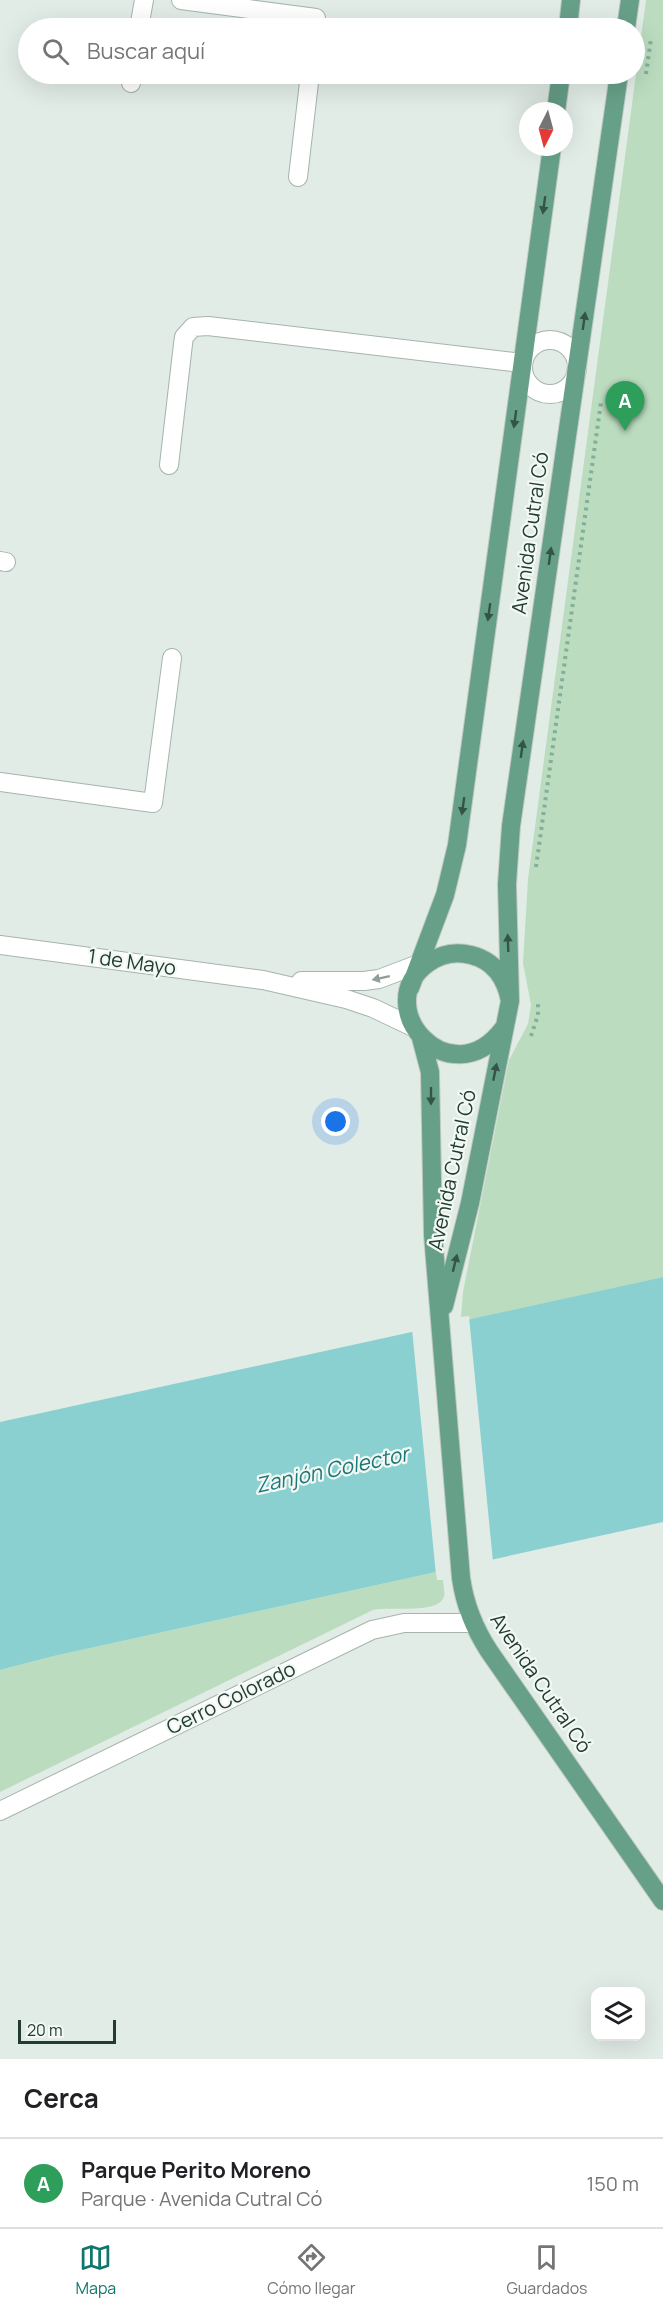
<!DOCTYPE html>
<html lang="es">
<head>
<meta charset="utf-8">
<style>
	body { margin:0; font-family:Manrope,sans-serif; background:#f6f6f6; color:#202124 }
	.controls { position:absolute; right:18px; bottom:18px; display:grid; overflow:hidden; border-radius:12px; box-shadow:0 6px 24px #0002 }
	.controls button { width:54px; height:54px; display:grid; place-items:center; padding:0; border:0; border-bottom:2px solid #e0e0e0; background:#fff; color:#202124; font:30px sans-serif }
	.compass { position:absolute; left:519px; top:102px; width:54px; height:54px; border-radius:50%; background:#fff; box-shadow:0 6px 24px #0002; rotate:186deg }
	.scale { position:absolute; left:18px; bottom:15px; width:98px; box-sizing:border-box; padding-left:6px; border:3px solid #223c31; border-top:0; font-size:16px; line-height:21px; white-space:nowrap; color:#223c31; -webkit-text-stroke:4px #f2f8f4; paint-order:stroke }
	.you { position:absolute; left:336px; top:1122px; width:21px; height:21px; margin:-15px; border:4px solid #fff; border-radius:50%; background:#1a73e8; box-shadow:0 0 0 9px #1a73e833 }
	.badge { display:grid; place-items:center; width:39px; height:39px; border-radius:50%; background:#0f766e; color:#fff; font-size:20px; font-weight:700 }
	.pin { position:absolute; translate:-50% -50px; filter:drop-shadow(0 2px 3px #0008) }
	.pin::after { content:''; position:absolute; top:32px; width:21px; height:18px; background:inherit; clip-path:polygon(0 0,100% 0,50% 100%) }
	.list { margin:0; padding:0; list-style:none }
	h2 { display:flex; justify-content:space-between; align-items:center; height:78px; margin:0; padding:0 24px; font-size:26px }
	h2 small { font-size:20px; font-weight:400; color:#757577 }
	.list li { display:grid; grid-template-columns:39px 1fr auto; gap:18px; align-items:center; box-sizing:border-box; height:90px; padding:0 24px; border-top:2px solid #e0e0e0 }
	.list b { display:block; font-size:22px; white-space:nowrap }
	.list p { margin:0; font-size:20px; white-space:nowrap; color:#757577 }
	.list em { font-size:20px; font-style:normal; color:#757577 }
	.icon { flex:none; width:33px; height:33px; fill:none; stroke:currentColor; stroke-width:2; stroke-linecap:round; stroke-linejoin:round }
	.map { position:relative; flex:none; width:663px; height:2059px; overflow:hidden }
	.search { position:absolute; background:#fff; box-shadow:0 6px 24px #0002; left:18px; right:18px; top:18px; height:66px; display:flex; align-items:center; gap:15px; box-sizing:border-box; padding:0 21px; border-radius:33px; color:#757577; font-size:22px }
	.sheet { height:168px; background:#fff }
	nav { display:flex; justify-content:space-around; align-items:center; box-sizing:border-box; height:84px; border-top:2px solid #e0e0e0; background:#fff; font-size:16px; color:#757577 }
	nav a { display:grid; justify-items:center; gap:3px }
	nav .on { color:#0f766e }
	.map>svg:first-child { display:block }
	.green { fill:#bbdcbf }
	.water { fill:#8bd0d0 }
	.pier { fill:#e2ece6 }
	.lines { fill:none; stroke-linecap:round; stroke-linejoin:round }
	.minor-casing { stroke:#a5b4ac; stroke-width:20 }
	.major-casing { stroke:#c1c8c5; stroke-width:20 }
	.path { stroke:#83af9a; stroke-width:4; stroke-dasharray:3 4.5; stroke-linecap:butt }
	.minor { stroke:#fff; stroke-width:18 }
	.major { stroke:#67a089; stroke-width:18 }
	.oneway { fill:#335547 }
	.oneway2 { fill:#909e98 }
	.labels { text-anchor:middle; stroke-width:4.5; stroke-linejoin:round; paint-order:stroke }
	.street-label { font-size:20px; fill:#223c31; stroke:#f2f8f4 }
	.water-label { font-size:21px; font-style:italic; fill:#1e7677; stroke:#f2f8f4 }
</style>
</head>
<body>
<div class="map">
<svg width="663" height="2059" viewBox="0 0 663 2059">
	<rect width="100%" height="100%" fill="#e2ece6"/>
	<path class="green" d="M646,0H663V1277L470,1320L469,1316L461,1317L463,1292L509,1060L528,1024L531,1005L523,963L528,879Z
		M436,1572L437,1580H443C443,1585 446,1594 443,1599C434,1614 389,1606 373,1610L0,1792V1670L54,1656Z"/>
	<path class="water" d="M663,1277V1522L54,1656L0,1670V1422Z"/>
	<path class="pier" d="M469,1317L493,1562L436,1575L412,1329Z"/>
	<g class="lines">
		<g class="minor-casing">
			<path id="minor" d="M181,0L316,18L315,28
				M139,28L144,0
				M131,83L133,74
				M298,177L310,74
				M523 367a27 27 0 1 1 54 0a27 27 0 1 1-54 0Z
				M169,465L183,344L184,337L193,327L208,326L522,363
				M0,561L6,562
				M0,782L153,803L172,658
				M0,945L263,980L346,999L373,1008L413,1027
				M301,981H364L379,979L429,960
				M0,1811L372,1630L404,1623H472"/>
		</g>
		<g class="major-casing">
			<path id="major" d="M568,28L571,0
				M626,28L630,0
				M556,111L561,74
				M410,988L445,895L457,845L552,147
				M510,1001L507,884L511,826L619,74
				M421,1038L430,1072L433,1235L461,1578C465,1606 474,1628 489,1651L663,1901
				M444,1306L470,1203L510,1001C506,979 495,961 471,955C456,951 441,954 428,963C368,1006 450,1099 503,1029"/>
		</g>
		<path class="path" d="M646,74L651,39
			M536,867L601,402
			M531,1036L538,1015V1000"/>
		<use href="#minor" class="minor"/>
		<use href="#major" class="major"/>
	</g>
	<defs><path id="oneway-solid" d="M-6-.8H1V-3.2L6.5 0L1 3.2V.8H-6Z" transform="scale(1.5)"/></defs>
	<g class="oneway">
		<use href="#oneway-solid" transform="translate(544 205) rotate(98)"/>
		<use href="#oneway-solid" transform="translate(584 321) rotate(-82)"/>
		<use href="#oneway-solid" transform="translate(515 419) rotate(98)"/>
		<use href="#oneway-solid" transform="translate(550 556) rotate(-82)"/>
		<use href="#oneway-solid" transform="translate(489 612) rotate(98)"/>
		<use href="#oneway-solid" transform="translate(522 749) rotate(-82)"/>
		<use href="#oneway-solid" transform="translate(463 806) rotate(98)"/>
		<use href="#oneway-solid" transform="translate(508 943) rotate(-92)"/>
		<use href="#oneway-solid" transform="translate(495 1072) rotate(-79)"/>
		<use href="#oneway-solid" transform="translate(431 1096) rotate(90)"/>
		<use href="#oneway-solid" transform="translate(455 1263) rotate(-76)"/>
	</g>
	<use class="oneway2" href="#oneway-solid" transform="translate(381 978) rotate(168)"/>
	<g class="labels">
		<g class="street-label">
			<text transform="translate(530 533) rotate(-82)" y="7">Avenida Cutral Có</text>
			<text transform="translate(132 962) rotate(8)" y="7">1 de Mayo</text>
			<text transform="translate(452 1170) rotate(-78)" y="7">Avenida Cutral Có</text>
			<text transform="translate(541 1683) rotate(56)" y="7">Avenida Cutral Có</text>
			<text transform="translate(231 1698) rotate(-26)" y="7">Cerro Colorado</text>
		</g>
		<g class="water-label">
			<text transform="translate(332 1470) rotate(-12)" y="7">Zanjón Colector</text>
		</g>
	</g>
</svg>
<div class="controls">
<button><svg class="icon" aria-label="layers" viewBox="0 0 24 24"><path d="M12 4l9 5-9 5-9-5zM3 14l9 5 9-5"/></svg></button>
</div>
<svg class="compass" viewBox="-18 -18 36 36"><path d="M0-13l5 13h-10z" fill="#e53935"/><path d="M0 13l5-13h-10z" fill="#757577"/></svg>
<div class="scale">20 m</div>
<div class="you"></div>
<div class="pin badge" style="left:625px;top:431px;background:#2e9e5b">A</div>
<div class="search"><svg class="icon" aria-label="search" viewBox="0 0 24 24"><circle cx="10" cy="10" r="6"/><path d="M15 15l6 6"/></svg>Buscar aquí</div>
</div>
<section class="sheet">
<h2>Cerca<small></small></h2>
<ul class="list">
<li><span class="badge" style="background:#2e9e5b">A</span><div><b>Parque Perito Moreno</b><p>Parque · Avenida Cutral Có</p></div><em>150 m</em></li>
</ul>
</section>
<nav>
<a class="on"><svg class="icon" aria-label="map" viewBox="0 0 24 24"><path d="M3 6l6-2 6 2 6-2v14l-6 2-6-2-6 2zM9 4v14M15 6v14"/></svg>Mapa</a>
<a><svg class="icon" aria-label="directions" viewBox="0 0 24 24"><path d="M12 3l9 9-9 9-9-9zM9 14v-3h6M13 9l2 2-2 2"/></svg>Cómo llegar</a>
<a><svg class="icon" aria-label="saved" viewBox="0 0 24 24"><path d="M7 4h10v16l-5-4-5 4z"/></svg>Guardados</a>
</nav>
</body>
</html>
